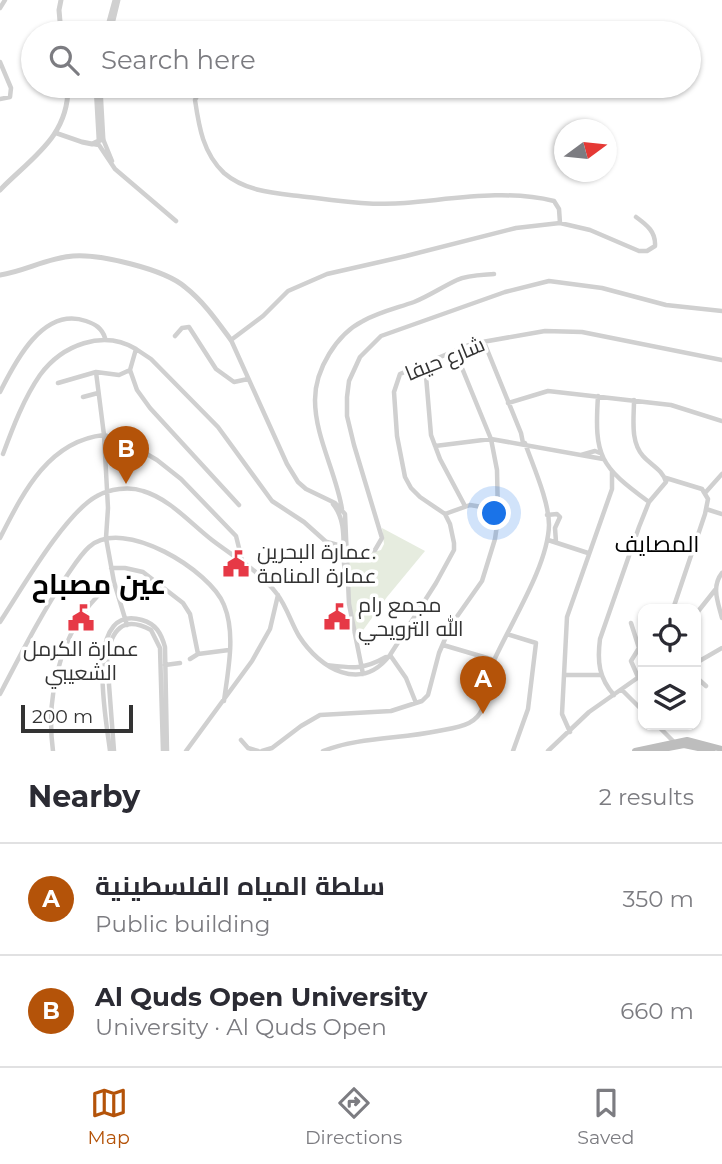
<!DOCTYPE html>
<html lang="en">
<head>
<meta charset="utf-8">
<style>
	body { margin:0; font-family:Montserrat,Cairo,sans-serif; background:#f2f2f3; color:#2b2b33 }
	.controls { position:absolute; right:21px; bottom:21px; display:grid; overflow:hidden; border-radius:14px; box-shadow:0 2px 5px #0004 }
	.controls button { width:63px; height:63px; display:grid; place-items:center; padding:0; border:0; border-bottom:2px solid #e1e1e2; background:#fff; color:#2b2b33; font:35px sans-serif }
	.compass { position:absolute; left:554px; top:119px; width:63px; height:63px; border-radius:50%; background:#fff; box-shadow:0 2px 5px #0004; rotate:75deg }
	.scale { position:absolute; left:21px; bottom:18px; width:112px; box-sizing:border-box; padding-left:7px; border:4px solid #333; border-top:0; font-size:19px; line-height:24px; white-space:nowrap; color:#333; -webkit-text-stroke:5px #fff; paint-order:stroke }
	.you { position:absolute; left:495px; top:514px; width:24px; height:24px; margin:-18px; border:5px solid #fff; border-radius:50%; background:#1a73e8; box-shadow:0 0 0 10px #1a73e833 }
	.badge { display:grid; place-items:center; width:46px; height:46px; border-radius:50%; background:#b45309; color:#fff; font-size:23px; font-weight:700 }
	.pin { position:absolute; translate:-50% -58px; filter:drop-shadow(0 2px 4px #0008) }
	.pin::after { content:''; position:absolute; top:37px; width:24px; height:21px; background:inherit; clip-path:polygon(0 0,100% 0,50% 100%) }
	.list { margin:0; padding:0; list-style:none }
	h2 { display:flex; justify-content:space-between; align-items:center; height:91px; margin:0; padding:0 28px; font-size:30px }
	h2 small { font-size:23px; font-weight:400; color:#7c7c81 }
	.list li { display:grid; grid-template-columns:46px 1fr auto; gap:21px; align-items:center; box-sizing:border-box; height:112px; padding:0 28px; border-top:2px solid #e1e1e2 }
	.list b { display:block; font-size:26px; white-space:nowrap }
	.list p { margin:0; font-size:23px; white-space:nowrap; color:#7c7c81 }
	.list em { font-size:23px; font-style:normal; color:#7c7c81 }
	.icon { flex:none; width:38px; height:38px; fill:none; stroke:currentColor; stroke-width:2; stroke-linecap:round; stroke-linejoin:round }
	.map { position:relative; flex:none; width:722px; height:751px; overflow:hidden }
	.search { position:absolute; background:#fff; box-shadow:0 2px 5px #0004; left:21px; right:21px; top:21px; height:77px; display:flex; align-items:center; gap:18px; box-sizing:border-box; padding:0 24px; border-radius:38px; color:#7c7c81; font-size:26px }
	.sheet { height:315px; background:#fff }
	nav { display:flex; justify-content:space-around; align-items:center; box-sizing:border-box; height:98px; border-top:2px solid #e1e1e2; background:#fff; font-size:19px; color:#7c7c81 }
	nav a { display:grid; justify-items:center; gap:4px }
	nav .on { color:#b45309 }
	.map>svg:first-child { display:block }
	.green { fill:#e6ecdf }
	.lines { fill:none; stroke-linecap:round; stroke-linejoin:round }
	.minor { stroke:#d0d0d0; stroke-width:4.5 }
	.tertiary { stroke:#d0d0d0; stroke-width:5 }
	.secondary { stroke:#bdbdbd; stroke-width:6 }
	.labels { text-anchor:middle; stroke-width:7; stroke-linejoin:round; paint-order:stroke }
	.street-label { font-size:21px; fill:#333; stroke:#fff }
	.poi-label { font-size:21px; fill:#333; stroke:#fff; text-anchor:start }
	.neighbourhood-label { font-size:23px; fill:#000; stroke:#fff }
	.district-label { font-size:28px; font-weight:bold; fill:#000; stroke:#fff }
</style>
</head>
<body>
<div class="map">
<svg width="722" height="751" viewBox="0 0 722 751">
	<rect width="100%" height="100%" fill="#fff"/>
	<path class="green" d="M382,528L425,551L387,597L356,640L350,612L347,561L354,553L362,555L381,550L384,544Z"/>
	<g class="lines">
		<path class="minor" d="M0,8L5,0
			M0,62L11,88L10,97L0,99
			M202,87L195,100C199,127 203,153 224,173C245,191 273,193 299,196C334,200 369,206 405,203C454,199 505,189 554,201L559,209L560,223
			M103,139L112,161
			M93,144L99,145L115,169L176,221
			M175,336L182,328L189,327L216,369L234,382L248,379
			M484,342L521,433L523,443
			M136,349L151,359L218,427L272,501L304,522L333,548L359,552L375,550L382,538L354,445L347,416V397L349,381L360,357L381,336L505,292L549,281L602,288L666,305L722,311
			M425,364L431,435L440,459L465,506
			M130,370L137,390L150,408L239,505
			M58,383L96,372
			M0,392C15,362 43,306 86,321C95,324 102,328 105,338
			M598,396C594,457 600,466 649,502
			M83,397L98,393
			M508,403L548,391L671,405L722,421
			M435,446L491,439L603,459
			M3,454C13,427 24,398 40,375C62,345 103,329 136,349L130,370L119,375L96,372L104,435L128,443L157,460L181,479L236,536L242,560
			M581,455L595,451L600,453
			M666,478L702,489L708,499L705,514L673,609
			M705,493L722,474
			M333,504C349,524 341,550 345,573
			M342,509C336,472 315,437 315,400C315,369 337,334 363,321C379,312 397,308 414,302C429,296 442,287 457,280C467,275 482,275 494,274
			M706,509L722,514
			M445,514L470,505L482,507
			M547,515L557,514L560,517L555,528L556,542
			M0,538C23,493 48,441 104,435L108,508L106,538L114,582L127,625
			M548,540L588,553
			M327,542L345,547
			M111,568H125L143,572L183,603L190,614L198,654
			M722,573C711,587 718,602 722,618
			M696,614L715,590
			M0,622C21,590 65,513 97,496C109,489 129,486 143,491C170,499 190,523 212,540C234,557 260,571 277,594C287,607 291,623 299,636C320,669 361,693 390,655L436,583L454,550V543L450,524L445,514L420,497L411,488L405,477L397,436L394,392L400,374L471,344L545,331L582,332L722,360
			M631,623L639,648L631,661L638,677
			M507,634L536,643L528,709L513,751
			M443,645L494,660
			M390,655L406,678L416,703
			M190,659L198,654L229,650
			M696,663L722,648
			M165,665L180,663
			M327,665C352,668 363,670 386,657
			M363,674L349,604L345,514L335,503L306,489L298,482L287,464L231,340L263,316L288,291L327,274L406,256L516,228L560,223L590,230L639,251H647L655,246C656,232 647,225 636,217
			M565,675H601
			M696,677L706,686
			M622,690L643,711
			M0,694C21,654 41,614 66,577C73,567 80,555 89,547C123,516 211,571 224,605C236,634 228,670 224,701
			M614,695C599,678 597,662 600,639L639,527L649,502L666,482C663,470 651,465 643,456C630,441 634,419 634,400
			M657,725L674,742
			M570,732L562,714L567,617L612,489V471
			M241,740L248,748L258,751
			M53,751C45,691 63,619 114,582
			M110,751C107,723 82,603 142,620C156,624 161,633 165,647L167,751
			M114,751L107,658C111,630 123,615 151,630L160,648L163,751
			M186,751L252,661L270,629L278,595
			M262,751L272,748L301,726L320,715L391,711L422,701L428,695L439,653L451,625L482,581L495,539L498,518L497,470L491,439L455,351
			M323,751C359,737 400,739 438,731C448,729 459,728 469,723C491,712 483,686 491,667C508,627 548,567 549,525C549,501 533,466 525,443
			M548,751L589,712L643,674"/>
		<path class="tertiary" d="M61,33L59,10L61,0
			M106,33L115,0
			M110,33L118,0
			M96,86L99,139
			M56,133L82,142L92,144L103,139L100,86
			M0,190C31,158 69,137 68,86
			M0,275C25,271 47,258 73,256C100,254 164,269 185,287C204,302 217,321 231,340"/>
		<path class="secondary" d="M635,751L687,740L722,749
			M653,751L684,745L712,751"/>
	</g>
	<defs>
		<g id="civic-bare" transform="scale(2.1)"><path d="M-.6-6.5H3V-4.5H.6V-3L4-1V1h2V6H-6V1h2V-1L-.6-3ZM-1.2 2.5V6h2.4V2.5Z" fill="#e63946" stroke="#fff" stroke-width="2.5" paint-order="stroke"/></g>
	</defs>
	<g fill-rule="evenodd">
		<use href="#civic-bare" x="236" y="564"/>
		<use href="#civic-bare" x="337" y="617"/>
		<use href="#civic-bare" x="81" y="618"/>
	</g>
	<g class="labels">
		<g class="street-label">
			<text transform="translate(445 359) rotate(-22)" y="7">شارع حيفا</text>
		</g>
		<g class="poi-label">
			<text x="257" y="559">عمارة البحرين.<tspan x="257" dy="24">عمارة المنامة</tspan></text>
			<text x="358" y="612">مجمع رام<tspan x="358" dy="24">الله الترويحي</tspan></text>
			<text x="81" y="656" text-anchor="middle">عمارة الكرمل<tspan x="81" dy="24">الشعيبي</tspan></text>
		</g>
		<g class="neighbourhood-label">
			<text x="657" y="552">المصايف</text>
		</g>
		<g class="district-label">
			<text x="99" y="594">عين مصباح</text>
		</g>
	</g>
</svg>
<div class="controls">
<button><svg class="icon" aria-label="locate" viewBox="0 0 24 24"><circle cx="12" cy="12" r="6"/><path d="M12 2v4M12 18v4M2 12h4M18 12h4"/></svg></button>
<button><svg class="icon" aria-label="layers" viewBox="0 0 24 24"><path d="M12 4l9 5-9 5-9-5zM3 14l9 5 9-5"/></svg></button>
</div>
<svg class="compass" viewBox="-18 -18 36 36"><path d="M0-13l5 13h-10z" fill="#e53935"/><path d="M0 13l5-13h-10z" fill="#7c7c81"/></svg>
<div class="scale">200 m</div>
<div class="you"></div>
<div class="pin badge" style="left:483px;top:714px">A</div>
<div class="pin badge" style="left:126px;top:484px">B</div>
<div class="search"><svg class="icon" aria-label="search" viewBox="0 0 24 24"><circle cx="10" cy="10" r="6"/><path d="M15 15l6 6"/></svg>Search here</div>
</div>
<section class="sheet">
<h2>Nearby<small>2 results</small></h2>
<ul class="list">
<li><span class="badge">A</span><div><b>سلطة المياه الفلسطينية</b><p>Public building</p></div><em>350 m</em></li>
<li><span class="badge">B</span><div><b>Al Quds Open University</b><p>University · Al Quds Open</p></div><em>660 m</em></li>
</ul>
</section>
<nav>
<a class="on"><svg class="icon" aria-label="map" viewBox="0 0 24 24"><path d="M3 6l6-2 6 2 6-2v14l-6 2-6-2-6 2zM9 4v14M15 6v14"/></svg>Map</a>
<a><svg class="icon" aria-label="directions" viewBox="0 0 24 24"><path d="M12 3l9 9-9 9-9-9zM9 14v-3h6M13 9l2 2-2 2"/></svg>Directions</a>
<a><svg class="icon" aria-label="saved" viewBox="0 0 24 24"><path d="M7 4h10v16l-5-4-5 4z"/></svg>Saved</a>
</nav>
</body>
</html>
